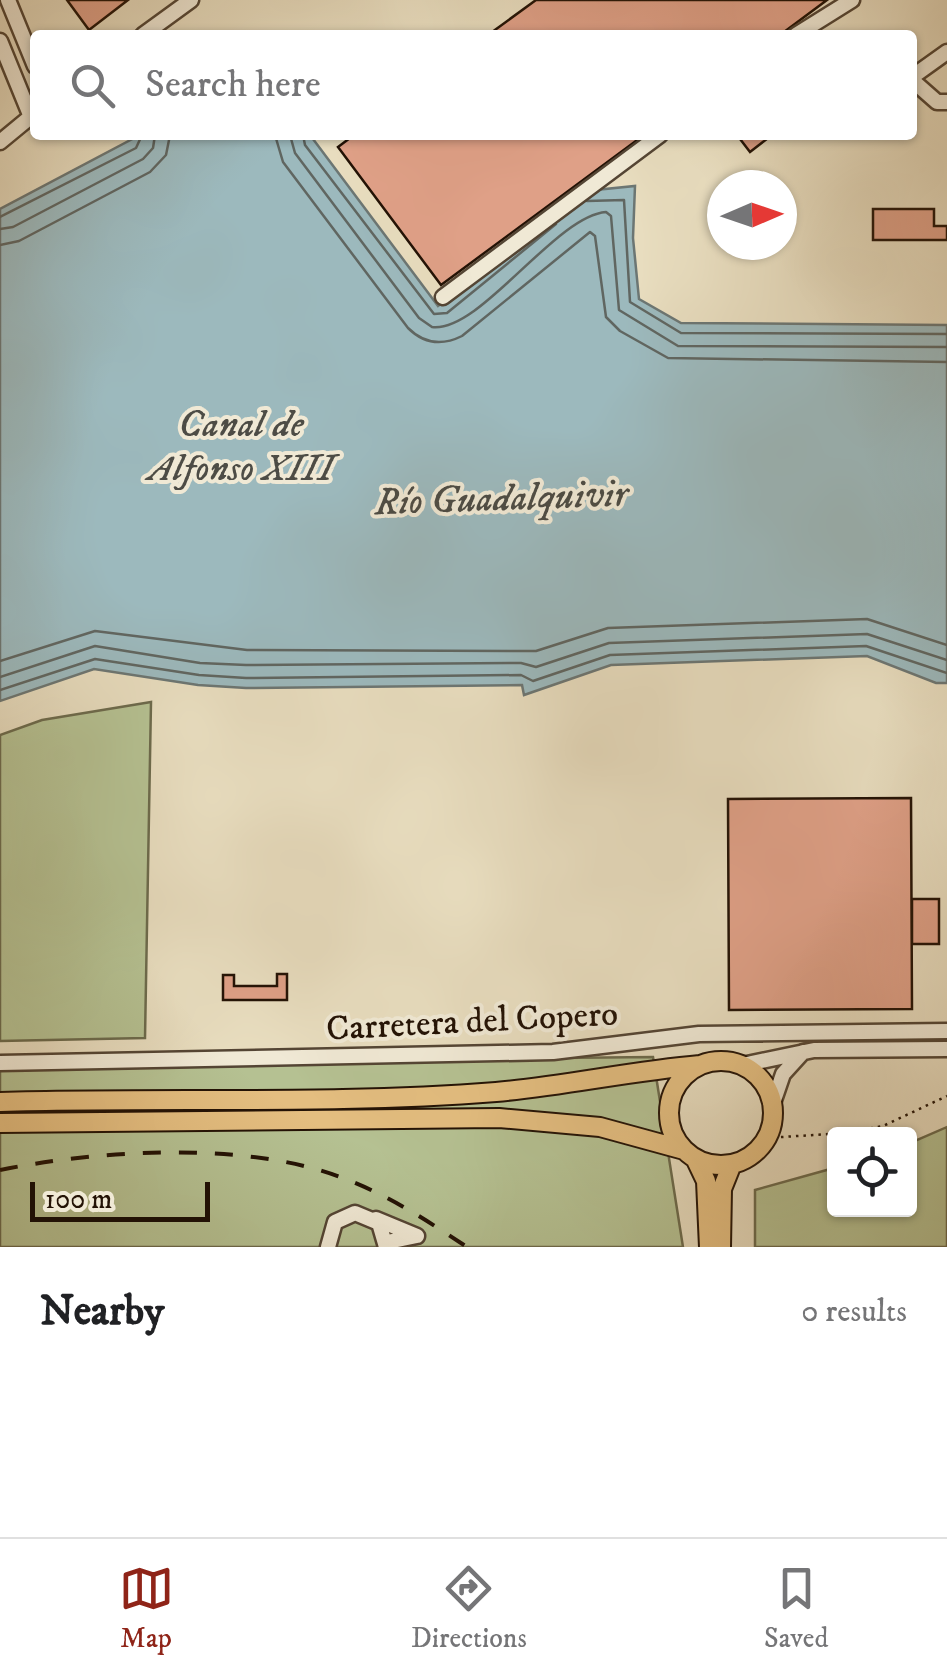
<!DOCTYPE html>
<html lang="en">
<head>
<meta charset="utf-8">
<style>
	body { margin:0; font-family:"IM FELL DW Pica",serif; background:#f6f6f6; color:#202124 }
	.controls { position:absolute; right:30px; bottom:30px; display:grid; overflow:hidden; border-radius:10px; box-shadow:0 2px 8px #0004 }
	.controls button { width:90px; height:90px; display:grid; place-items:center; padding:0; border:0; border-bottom:2px solid #e0e0e0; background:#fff; color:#202124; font:50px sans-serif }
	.compass { position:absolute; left:707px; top:170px; width:90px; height:90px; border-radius:50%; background:#fff; box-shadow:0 2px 8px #0004; rotate:88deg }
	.scale { position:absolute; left:30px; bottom:25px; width:180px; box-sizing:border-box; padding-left:10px; border:5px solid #231205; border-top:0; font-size:28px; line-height:35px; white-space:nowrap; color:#231205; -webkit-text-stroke:8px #f0e9d5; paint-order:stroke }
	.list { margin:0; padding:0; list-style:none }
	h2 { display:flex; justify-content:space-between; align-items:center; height:130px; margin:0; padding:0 40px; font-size:42px }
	h2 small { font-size:32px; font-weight:400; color:#757577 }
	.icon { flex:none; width:55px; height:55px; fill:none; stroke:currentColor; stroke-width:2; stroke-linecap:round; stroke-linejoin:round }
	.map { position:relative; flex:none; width:947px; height:1247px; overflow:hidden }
	.search { position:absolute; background:#fff; box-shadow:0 2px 8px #0004; left:30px; right:30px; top:30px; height:110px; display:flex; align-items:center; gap:25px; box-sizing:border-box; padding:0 35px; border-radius:10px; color:#757577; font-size:38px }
	.sheet { height:290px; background:#fff }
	nav { display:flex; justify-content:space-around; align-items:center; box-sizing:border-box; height:140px; border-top:2px solid #e0e0e0; background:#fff; font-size:28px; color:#757577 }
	nav a { display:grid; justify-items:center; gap:5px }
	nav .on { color:#8f2418 }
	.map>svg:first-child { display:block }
	.green { fill:#b5c192; stroke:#6c6a4c; stroke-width:2.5 }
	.water { fill:#9cb9bd; stroke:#6c7673; stroke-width:2.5 }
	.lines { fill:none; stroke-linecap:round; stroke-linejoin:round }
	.shore { stroke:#606661; stroke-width:2.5 }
	.building { fill:#dfa087; stroke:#231205; stroke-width:2.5 }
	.minor-casing { stroke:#544534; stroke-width:19 }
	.major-casing { stroke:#231205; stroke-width:22 }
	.path { stroke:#231205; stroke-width:2.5; stroke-dasharray:2.5 5; stroke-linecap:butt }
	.minor { stroke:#f0e9d5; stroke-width:14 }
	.major { stroke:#e4be80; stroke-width:18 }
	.rail { stroke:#231205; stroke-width:4; stroke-dasharray:18 18; stroke-linecap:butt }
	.labels { text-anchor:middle; stroke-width:8; stroke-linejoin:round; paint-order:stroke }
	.street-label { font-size:35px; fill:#231205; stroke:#f0e9d5 }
	.water-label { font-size:38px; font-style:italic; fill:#4d4c45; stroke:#f0e9d5 }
</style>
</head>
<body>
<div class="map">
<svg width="947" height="1247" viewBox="0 0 947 1247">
	<rect width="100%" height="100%" fill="#e8ddbf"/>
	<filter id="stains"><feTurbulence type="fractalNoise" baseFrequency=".002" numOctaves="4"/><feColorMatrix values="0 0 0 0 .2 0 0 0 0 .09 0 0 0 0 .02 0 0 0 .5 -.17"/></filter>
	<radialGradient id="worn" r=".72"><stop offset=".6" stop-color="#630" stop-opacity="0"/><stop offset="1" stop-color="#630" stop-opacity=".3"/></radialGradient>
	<path class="green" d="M151,702L145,1038L0,1041V735L42,720Z
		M653,1057L683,1247H0V1064Z
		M947,1127V1247H755V1190L834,1168V1210H910V1143Z"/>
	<path class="water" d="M140,135H310L438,306L523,241L576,192L635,186L633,238L639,299L681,323L947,325V683H936L867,656L611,665L524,695L522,685L246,688L198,685L94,669L0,701V209Z"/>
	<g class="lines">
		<path class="shore" d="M275,135L283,162L408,328C424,344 442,346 462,336L590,232L595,236L606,317L620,331L668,358L947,362
			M290,135L295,153L419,318L432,327C480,333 555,216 606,212L611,216L619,310L678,346L947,347
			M303,135L305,145L434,314L447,313L556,224
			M587,201L624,200L630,302L681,333L947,334
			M0,217L136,148L142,135
			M0,229L13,227L143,159L153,148L155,135
			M0,245L19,241L150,172L166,155L170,135
			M0,661L95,631L247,650L536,651L608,628L867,619L947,645
			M0,677L95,646L200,663L246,665L521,663L536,667L609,643L867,634L947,660
			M0,690L95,659L199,675L246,678L521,675L533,681L610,655L866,646L947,673"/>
	</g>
	<path class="building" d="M67,0H128L89,30Z
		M536,0H827L780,35H488Z
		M354,135H644L441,285L338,147Z
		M737,135H772L750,152Z
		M873,209H934V226H947V240H873Z
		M911,798L912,1009L729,1010L728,799Z
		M912,899H939V944H912Z
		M277,974H287V1000H223V975H234V986H277Z"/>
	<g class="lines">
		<g class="minor-casing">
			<path id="minor" d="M8,0L35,66
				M143,35L191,0
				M796,35L852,0
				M0,41L31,117
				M912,77L947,52
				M912,80L937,102H947
				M0,142L34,114
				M443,297L660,135
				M0,1063L553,1052L699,1034L947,1031
				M742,1065L814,1050L947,1049
				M772,1106L783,1074L803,1052
				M376,1219L417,1236L387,1242
				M328,1247L335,1222L355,1213L379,1223L386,1247"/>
		</g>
		<g class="major-casing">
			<path id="major" d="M669 1113a52 52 0 1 1 104 0a52 52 0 1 1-104 0Z
				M0,1102C165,1097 331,1105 496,1092C564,1086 631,1071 700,1065
				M0,1123L499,1118L600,1127L684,1150
				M695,1158L706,1181L709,1247
				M721,1247L722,1189L732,1164"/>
		</g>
		<path class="path" d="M766,1138L845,1133L883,1126L947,1096"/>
		<use href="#minor" class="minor"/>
		<use href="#major" class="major"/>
		<path class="rail" d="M0,1170C99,1150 245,1141 340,1177C387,1194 426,1220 467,1247"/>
	</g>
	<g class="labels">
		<g class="street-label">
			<text transform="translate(472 1020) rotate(-3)" y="12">Carretera del Copero</text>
		</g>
		<g class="water-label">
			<text x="241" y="436">Canal de<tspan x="241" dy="44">Alfonso XIII</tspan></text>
			<text transform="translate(501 497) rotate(-2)" y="13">Río Guadalquivir</text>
		</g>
	</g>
	<rect width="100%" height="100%" filter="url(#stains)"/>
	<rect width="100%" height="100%" fill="url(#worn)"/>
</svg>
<div class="controls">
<button><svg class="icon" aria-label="locate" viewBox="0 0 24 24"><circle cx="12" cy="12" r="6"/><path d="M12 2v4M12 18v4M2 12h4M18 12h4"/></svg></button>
</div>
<svg class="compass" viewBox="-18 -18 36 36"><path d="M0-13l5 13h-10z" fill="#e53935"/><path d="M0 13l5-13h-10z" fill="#757577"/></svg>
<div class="scale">100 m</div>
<div class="search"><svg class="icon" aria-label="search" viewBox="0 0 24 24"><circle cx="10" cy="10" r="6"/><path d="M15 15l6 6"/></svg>Search here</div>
</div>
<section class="sheet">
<h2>Nearby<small>0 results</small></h2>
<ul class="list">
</ul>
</section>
<nav>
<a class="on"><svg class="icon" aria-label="map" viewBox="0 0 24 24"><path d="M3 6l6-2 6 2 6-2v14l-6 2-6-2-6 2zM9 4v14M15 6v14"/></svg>Map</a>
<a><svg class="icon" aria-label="directions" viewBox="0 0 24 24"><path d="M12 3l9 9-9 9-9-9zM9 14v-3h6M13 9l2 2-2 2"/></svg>Directions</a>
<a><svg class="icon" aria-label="saved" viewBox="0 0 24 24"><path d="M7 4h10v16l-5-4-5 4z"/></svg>Saved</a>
</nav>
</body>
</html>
